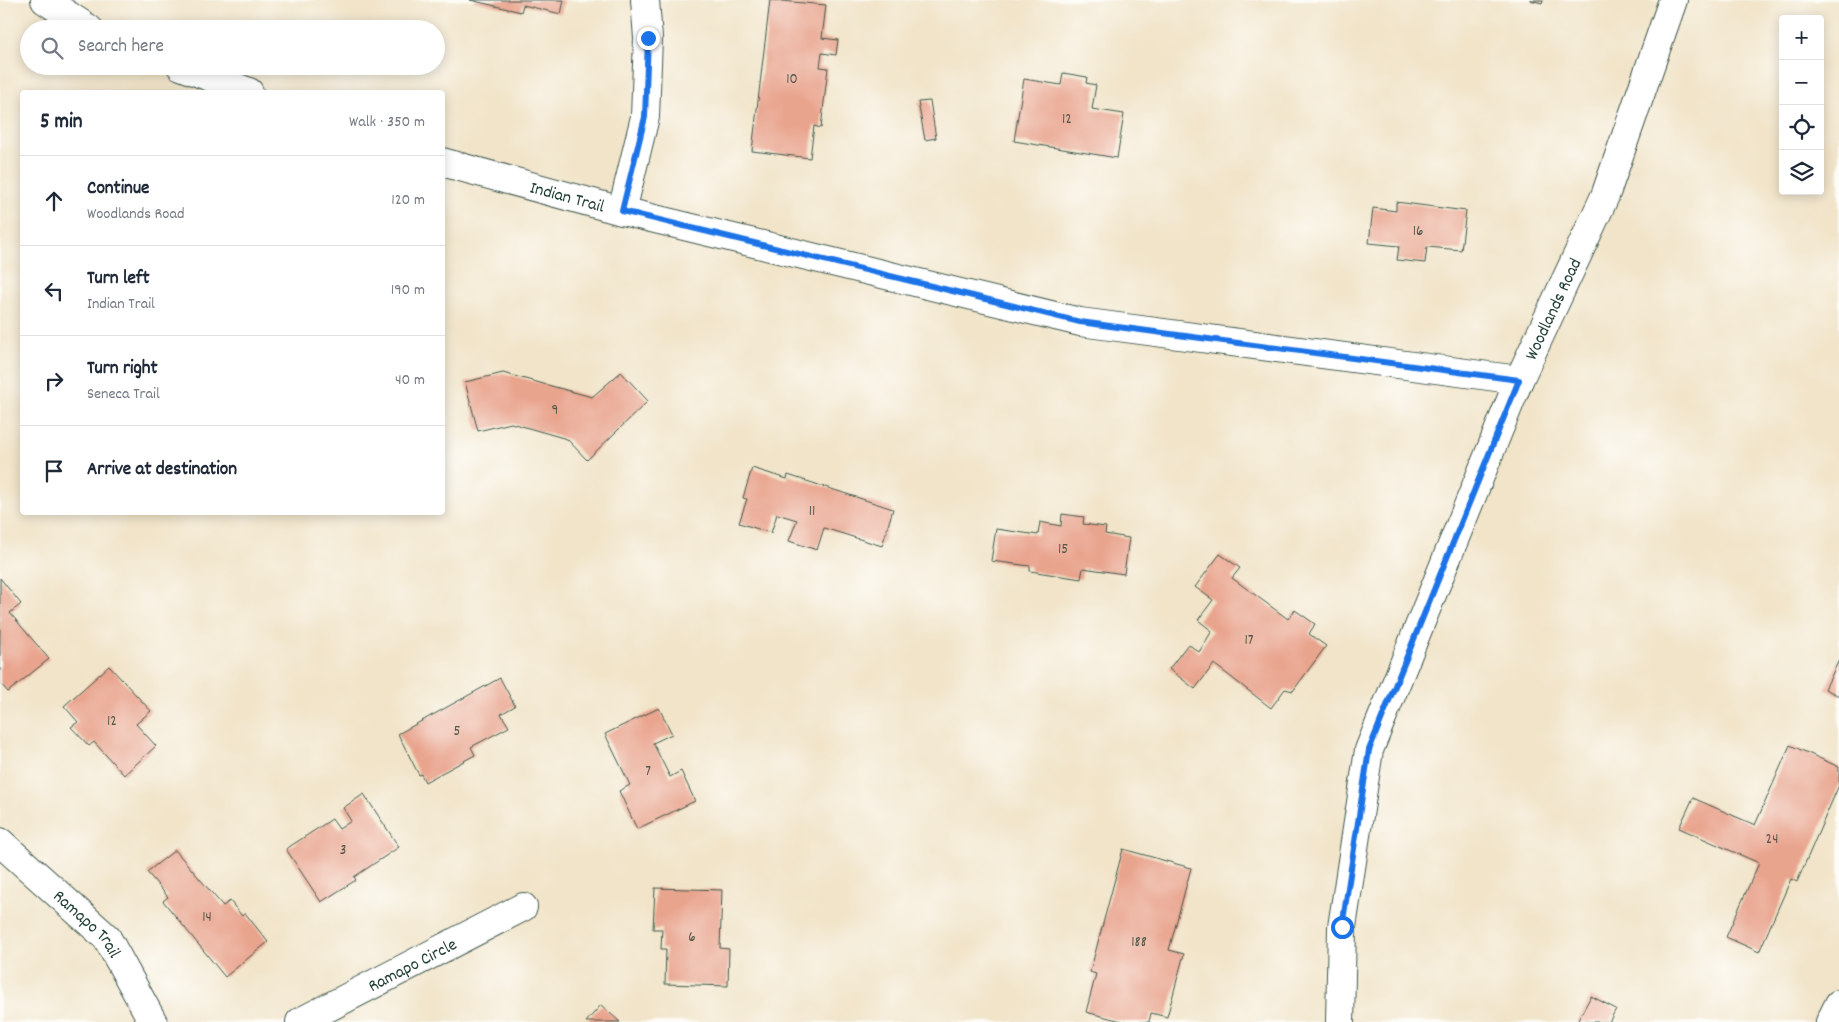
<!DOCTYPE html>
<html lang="en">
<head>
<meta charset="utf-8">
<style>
	body { margin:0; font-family:Dekko,sans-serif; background:#f2f2f3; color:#1f2937 }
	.controls { position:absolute; right:15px; top:15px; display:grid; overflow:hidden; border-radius:5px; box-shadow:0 2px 12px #0003 }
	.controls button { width:45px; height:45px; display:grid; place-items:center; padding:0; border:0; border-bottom:1px solid #e0e1e3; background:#fff; color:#1f2937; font:25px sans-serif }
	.stop { position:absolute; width:15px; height:15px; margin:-11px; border:4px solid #1a73e8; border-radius:50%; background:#fff }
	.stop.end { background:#1a73e8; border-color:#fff; box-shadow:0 1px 5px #0008 }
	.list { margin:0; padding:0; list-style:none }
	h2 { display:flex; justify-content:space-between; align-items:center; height:65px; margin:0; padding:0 20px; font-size:21px }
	h2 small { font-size:16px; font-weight:400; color:#747a83 }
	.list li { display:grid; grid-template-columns:32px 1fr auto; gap:15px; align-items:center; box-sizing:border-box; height:90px; padding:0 20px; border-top:1px solid #e0e1e3 }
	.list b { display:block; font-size:19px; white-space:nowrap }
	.list p { margin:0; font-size:16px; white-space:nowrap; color:#747a83 }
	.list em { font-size:16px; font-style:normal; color:#747a83 }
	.icon { flex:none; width:28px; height:28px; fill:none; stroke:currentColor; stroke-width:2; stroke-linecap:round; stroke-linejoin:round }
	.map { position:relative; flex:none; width:1839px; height:1022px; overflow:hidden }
	.search { position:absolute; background:#fff; box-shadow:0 2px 12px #0003; left:20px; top:20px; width:425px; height:55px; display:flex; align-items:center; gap:12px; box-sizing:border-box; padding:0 18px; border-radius:28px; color:#747a83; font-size:19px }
	.panel { position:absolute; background:#fff; box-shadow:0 2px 12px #0003; left:20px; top:90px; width:425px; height:425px; border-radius:5px }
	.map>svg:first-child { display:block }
	.building { fill:#e9a48e }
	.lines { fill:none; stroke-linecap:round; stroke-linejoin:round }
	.street-casing { stroke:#3e564a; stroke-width:30 }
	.street { stroke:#fff; stroke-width:28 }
	.route { stroke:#1a73e8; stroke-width:6 }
	.labels { text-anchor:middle; stroke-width:4.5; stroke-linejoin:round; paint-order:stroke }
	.number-label { font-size:15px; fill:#52574a }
	.street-label { font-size:18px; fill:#1f3d34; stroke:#fdfcf7 }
</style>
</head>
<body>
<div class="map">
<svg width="1839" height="1022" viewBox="0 0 1839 1022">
	<rect width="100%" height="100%" fill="#fdfcf7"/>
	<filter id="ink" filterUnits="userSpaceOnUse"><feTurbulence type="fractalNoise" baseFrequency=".02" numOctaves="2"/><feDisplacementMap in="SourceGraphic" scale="10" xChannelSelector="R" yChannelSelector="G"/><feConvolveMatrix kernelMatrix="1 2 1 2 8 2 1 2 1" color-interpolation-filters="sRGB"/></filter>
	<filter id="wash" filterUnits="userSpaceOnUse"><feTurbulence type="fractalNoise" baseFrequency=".0096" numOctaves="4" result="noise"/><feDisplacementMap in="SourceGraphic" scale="20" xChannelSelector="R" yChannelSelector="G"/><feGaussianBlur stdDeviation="1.12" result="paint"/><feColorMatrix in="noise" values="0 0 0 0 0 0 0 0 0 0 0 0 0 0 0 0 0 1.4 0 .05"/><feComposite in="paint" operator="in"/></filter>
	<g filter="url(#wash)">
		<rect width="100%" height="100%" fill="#f1e4c9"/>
		<g id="blocks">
			<path class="building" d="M470,0H564L561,14L523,5L521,12Z
				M770,0L826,5L822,38L838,40L836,55L822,53L820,67L828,68L821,128L814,126L810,158L752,151Z
				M1530,0H1543L1542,3Z
				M1063,73L1087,77L1086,83L1096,85L1092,109L1124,114L1117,158L1014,141L1024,79L1061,85Z
				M930,101L936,138L925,140L918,102Z
				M1396,202L1466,211L1461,250L1427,247L1425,263L1397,260L1399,246L1369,243L1373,208L1396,211Z
				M621,372L648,401L587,460L567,439L511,423L478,431L465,382L503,373L592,397Z
				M752,468L787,479L788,475L893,509L882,546L824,528L817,550L789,541L797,520L777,514L771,533L739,523L747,499L743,498Z
				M1062,514L1084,517L1083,524L1106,527L1105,534L1129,538L1124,574L1083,568L1081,579L1030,571V566L991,561L996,529L1038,535L1040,522L1061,526Z
				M1220,554L1240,568L1232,578L1288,619L1295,610L1315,624L1309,634L1326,646L1293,691L1285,689L1271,708L1214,664L1195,689L1169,669L1188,644L1199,652L1212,631L1198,620L1213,600L1195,587Z
				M0,578L21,604L10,613L49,659L8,692L0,683Z
				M1839,660V696L1825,689Z
				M109,666L151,711L136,724L156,746L124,775L94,742L89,746L71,727L78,722L64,706Z
				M500,678L515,706L501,714L509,727L471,747L475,755L425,782L421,774L419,775L398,734Z
				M659,708L672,734L653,743L670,777L681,771L695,801L637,829L619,791L630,785L605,734Z
				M1790,745L1839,767V785L1797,882L1791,879L1759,952L1726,937L1759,863L1679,828L1693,798L1755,825Z
				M364,794L399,847L354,877L356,880L321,902L286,849L332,819L339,829L351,821L343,808Z
				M1123,849L1191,868L1169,950L1184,954L1167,1017L1151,1013L1149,1022H1125L1086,1012L1096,974L1090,972Z
				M175,850L223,906L230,901L242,916L245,913L268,942L225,977L163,901L168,897L147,872Z
				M655,888L722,890L720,948L729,949L728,986L665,984L666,949H661L662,929H653Z
				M1591,996L1616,1009L1609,1022H1577Z
				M601,1005L620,1022H586Z"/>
		</g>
	</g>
	<g filter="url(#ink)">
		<use href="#blocks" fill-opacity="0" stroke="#3e564a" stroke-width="1"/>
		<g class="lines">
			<g class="street-casing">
				<g id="street">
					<path d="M45,0L89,29"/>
					<path d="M181,66L249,92"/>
					<path id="s1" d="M442,162L622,211L1080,322L1519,380"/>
					<path d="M622,211L645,117L648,38L645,0"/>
					<path id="s2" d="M0,842L107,938L153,1022"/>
					<path id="s3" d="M300,1022L523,907"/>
					<path id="s4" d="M1340,1022L1342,927L1369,750L1519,380L1605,196L1673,0"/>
					<path d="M1830,1022L1839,1004"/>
				</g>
			</g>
			<use href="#street" class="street"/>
		</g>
	</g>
	<g class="lines" filter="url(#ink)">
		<path class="route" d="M648,38L645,117L622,211L1080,322L1519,380L1369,750L1342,927"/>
	</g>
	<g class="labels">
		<g class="number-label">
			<text x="792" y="83">10</text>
			<text x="1067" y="123">12</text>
			<text x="1418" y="235">16</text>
			<text x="555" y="414">9</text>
			<text x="812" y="515">11</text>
			<text x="1063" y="553">15</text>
			<text x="1249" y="644">17</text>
			<text x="112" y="725">12</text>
			<text x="457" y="735">5</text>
			<text x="648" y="775">7</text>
			<text x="1772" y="843">24</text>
			<text x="343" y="854">3</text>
			<text x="207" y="921">14</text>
			<text x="692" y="941">6</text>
			<text x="1139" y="946">188</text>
		</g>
		<g class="street-label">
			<text dy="6" stroke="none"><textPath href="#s1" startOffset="130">Indian Trail</textPath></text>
			<text dy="6" stroke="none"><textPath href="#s4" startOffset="752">Woodlands Road</textPath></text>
			<text dy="6" stroke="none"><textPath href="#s2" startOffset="120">Ramapo Trail</textPath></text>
			<text dy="6" stroke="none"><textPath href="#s3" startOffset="126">Ramapo Circle</textPath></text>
		</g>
	</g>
</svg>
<div class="controls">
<button>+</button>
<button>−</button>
<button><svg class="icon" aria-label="locate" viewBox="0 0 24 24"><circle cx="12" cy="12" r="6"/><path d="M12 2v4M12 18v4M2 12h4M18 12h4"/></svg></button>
<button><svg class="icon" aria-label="layers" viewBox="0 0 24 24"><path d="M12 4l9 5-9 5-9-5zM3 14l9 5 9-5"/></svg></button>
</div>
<div class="stop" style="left:1342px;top:927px"></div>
<div class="stop end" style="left:648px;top:38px"></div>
<div class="search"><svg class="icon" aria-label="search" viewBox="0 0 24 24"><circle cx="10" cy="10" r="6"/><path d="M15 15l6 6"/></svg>Search here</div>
<section class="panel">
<h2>5 min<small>Walk · 350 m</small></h2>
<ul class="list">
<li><svg class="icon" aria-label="ahead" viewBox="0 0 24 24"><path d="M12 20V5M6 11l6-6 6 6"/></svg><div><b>Continue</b><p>Woodlands Road</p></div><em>120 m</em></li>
<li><svg class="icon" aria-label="left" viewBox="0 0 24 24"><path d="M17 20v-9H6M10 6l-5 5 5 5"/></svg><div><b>Turn left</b><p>Indian Trail</p></div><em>190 m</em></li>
<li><svg class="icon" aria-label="right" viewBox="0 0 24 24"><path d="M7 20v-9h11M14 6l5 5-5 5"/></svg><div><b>Turn right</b><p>Seneca Trail</p></div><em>40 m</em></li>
<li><svg class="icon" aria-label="arrive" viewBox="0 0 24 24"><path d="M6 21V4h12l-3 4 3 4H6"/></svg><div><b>Arrive at destination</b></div></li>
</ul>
</section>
</div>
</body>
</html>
